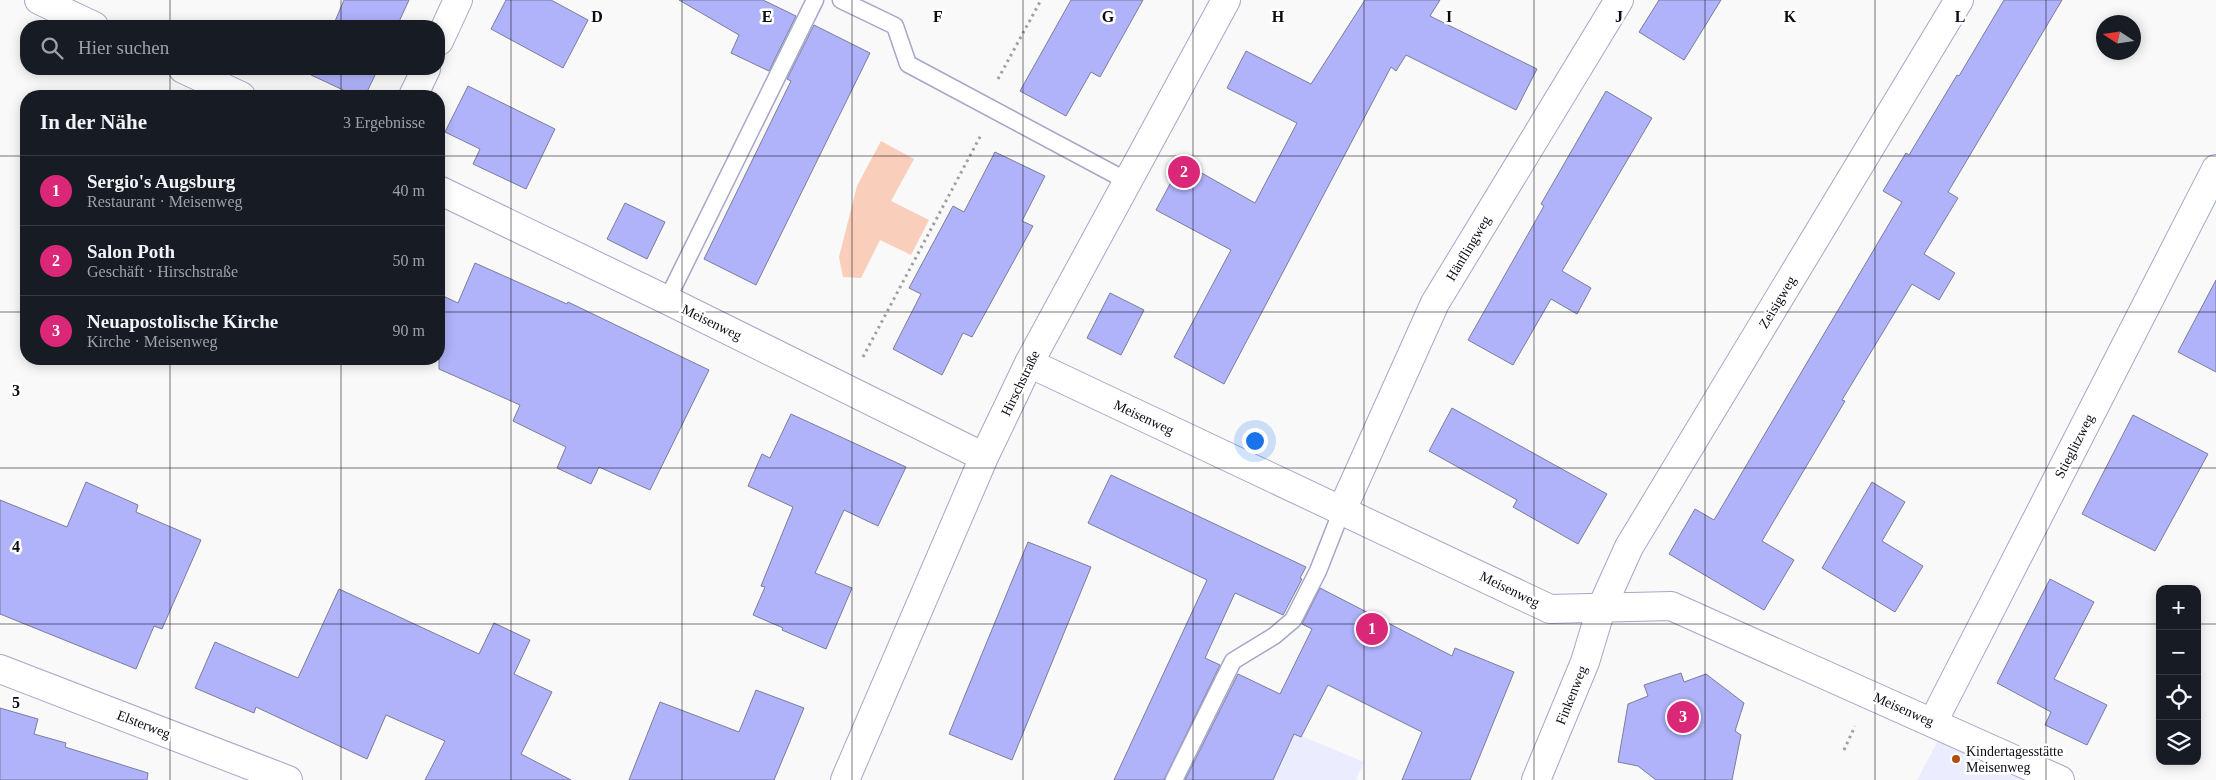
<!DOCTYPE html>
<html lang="de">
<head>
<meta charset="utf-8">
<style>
	body { margin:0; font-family:"Times New Roman",serif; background:#20242c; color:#f1f3f6 }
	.controls { position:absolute; right:15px; bottom:15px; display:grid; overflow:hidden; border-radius:10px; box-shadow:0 2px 12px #0003 }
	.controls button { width:45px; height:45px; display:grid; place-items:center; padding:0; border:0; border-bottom:1px solid #363941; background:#171b24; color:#f1f3f6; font:25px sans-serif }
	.compass { position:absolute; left:2096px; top:15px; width:45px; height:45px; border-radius:50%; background:#171b24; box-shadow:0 2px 12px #0003; rotate:282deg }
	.you { position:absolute; left:1254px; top:440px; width:18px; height:18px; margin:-12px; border:4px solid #fff; border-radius:50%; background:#1a73e8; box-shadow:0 0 0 8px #1a73e833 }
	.badge { display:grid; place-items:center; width:32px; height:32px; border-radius:50%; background:#db2777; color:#fff; font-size:16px; font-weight:700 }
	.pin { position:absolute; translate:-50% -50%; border:2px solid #fff; box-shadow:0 1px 5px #0006 }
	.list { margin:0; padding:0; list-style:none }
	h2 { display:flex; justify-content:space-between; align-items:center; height:65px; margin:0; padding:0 20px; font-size:21px }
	h2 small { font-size:16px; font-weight:400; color:#9ea1a6 }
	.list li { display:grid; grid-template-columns:32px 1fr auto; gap:15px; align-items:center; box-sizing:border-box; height:70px; padding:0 20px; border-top:1px solid #363941 }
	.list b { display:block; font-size:19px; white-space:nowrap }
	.list p { margin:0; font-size:16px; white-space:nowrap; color:#9ea1a6 }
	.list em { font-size:16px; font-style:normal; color:#9ea1a6 }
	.icon { flex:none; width:28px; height:28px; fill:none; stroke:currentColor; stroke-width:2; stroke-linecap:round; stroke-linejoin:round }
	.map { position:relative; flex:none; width:2216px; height:780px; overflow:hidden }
	.search { position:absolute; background:#171b24; box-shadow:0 2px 12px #0003; left:20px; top:20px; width:425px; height:55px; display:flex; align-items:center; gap:12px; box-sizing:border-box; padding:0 18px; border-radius:20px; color:#9ea1a6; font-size:19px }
	.panel { position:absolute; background:#171b24; box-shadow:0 2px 12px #0003; left:20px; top:90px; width:425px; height:275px; border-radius:20px }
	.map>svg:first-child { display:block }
	.built { fill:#ebedfe }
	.green { fill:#f9ceba }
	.building { fill:#b0b2fa; stroke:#7b7d9c }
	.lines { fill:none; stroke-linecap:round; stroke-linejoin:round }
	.lane-casing { stroke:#a5a7c8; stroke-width:19 }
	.street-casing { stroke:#a5a7c8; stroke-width:30 }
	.path { stroke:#9f9fa3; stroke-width:3; stroke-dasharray:2.5 4; stroke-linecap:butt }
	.lane { stroke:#fff; stroke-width:16 }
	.street { stroke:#fff; stroke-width:28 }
	.grid { fill:none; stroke:#0b0b16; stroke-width:1; stroke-opacity:0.55 }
	.poi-dot { fill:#b04e12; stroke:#fff; stroke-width:2 }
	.labels { text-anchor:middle; stroke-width:5; stroke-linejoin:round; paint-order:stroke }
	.street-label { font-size:14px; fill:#0b0b16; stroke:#fff }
	.poi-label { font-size:14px; fill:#0b0b16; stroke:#fff; text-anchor:start }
	.grid-label { font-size:16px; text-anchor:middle; font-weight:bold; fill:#0b0b16; stroke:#fff; stroke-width:5; stroke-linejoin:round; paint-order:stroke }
</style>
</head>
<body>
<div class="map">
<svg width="2216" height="780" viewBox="0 0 2216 780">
	<rect width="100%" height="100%" fill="#f9f9f9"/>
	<path class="built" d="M1266,721L1364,762L1356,780H1239Z
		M1939,739L2026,780H1917Z"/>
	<path class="green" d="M881,141L914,159L891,201L929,220L911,255L880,240L861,278L843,277L839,257L857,186Z"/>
	<path class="building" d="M344,0H409L397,26H333Z
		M506,0H551L588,20L563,68L491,29Z
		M679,0H763L796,16L769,71L731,53L739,35Z
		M1071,0H1143L1100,77L1091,72L1066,116L1020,91Z
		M1365,0H1440L1430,16L1537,69L1516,110L1406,55L1396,71L1391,67L1224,384L1174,357L1231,250L1156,210L1182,162L1255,203L1297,123L1227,88L1246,51L1311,84Z
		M1659,0H1721L1684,60L1639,32Z
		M2004,0H2062L1948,192L1958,198L1924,254L1955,273L1939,300L1912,284L1842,400L1845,401L1762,541L1794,560L1764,610L1669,554L1695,509L1714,520L1902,202L1883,191L1906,153L1909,155L1957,75L1959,76Z
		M814,25L870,53L756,285L704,259L791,81L787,79Z
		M314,69H378L365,96H356L311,75Z
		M468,86L555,129L526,189L473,164L480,149L445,132Z
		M1606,91L1652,118L1562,271L1591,288L1577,314L1551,299L1513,365L1468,340L1544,206L1541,204Z
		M995,152L1045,176L1022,221L1033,226L972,337L963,333L942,375L893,349L921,294L909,288L953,206L964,212Z
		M625,203L665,222L647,259L607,239Z
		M475,263L567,304L568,302L709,370L650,490L599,467L591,484L557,468L566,447L513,421L520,405L439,369V294L458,303Z
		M2216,280V372L2178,352Z
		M1110,293L1144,310L1121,355L1087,338Z
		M1452,408L1607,494L1578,544L1513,507L1517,500L1429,451Z
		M791,414L906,467L878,526L844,510L815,573L852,588L826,649L782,630L783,628L753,615L765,587L761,586L793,507L748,486L762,454L770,458Z
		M2133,415L2208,454L2155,551L2082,514Z
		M1111,475L1306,567L1300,578L1302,579L1283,615L1235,593L1205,658L1220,665L1164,780H1114L1207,580L1088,523Z
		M86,482L138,505L136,512L201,540L162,629L154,626L136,669L0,614V500L67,527Z
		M1872,482L1905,502L1882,541L1923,566L1895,612L1822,568Z
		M1028,542L1091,567L1012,760L949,734Z
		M2050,579L2094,602L2054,679L2107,705L2087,745L2045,725L2051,712L1997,683Z
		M1320,588L1452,656L1455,648L1514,672L1470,780H1402L1422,732L1328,685L1301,737L1294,734L1273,780H1185L1238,674L1280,694L1312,629L1302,624Z
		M339,589L479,654L494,623L530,640L514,674L552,692L521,754L571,780H425L445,741L386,715L367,759L256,707L254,713L195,688L215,642L298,678Z
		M1681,673L1684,682L1706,674L1744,703L1735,731L1741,735L1732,780H1656L1638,766L1618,762L1628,704L1648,696L1644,685Z
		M756,690L804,708L774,780H629L660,702L739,732Z
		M0,708L38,719L34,734L66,743L65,747L148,773L147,780H0Z"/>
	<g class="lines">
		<g class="lane-casing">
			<path id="lane" d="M841,0L895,26L908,64L1127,181
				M667,300L815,0
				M1174,780L1233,661L1274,636L1293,620L1318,571L1342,510"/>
		</g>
		<g class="street-casing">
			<path id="street" d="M39,0L94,26
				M439,41L458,0
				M183,69L241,96
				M413,96L426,69
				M439,190L667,300L984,457
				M1029,363L1550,609L1671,606L2060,780
				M1342,510L1435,303L1619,0
				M0,669L288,780
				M1933,722L2216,169
				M845,780L984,457L1029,363L1226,0
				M1536,780L1585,662L1601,609L1629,547L1959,0"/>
		</g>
		<path class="path" d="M998,79L1041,0
			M863,357L981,135
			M1844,750L1855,726"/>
		<use href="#lane" class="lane"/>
		<use href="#street" class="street"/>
	</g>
	<path class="grid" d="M170,0V26M341,0V26M511,0V780M682,0V780M852,0V780M1023,0V780M1193,0V780M1364,0V780M1534,0V780M1705,0V780M1875,0V780M2046,0V780M170,69V96M341,69V96M0,156H26M439,156H2216M0,312H26M439,312H2216M170,359V780M341,359V780M0,468H2216M0,624H2160M2197,624H2216"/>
	<circle class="poi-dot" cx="1956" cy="759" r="5"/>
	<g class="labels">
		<g class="street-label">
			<text transform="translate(1468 248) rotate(-59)" y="5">Hänflingweg</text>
			<text transform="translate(1777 302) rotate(-59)" y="5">Zeisigweg</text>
			<text transform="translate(712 322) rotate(26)" y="5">Meisenweg</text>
			<text transform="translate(1020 383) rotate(-64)" y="5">Hirschstraße</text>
			<text transform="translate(1144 417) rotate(25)" y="5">Meisenweg</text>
			<text transform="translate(2074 446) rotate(-63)" y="5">Stieglitzweg</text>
			<text transform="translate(1510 589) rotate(26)" y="5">Meisenweg</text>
			<text transform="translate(1571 695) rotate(-68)" y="5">Finkenweg</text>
			<text transform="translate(1904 709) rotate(24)" y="5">Meisenweg</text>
			<text transform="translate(144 724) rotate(21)" y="5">Elsterweg</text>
		</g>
		<g class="poi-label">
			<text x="1966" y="756">Kindertagesstätte<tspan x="1966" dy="16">Meisenweg</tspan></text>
		</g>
	</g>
	<g class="grid-label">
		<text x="597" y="22">D</text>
		<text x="767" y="22">E</text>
		<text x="938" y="22">F</text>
		<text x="1108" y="22">G</text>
		<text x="1278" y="22">H</text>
		<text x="1449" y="22">I</text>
		<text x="1619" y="22">J</text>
		<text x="1790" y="22">K</text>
		<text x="1960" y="22">L</text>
		<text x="16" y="396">3</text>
		<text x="16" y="552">4</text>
		<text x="16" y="708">5</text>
	</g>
</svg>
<div class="controls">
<button>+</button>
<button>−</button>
<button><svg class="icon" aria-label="locate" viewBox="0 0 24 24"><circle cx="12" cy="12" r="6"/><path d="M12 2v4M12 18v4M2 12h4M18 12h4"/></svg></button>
<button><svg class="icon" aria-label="layers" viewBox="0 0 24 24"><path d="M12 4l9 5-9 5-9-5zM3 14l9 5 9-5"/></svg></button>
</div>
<svg class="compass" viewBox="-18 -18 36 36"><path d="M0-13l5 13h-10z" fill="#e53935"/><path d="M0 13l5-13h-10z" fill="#9ea1a6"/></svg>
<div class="you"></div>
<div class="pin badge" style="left:1372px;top:629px">1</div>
<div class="pin badge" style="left:1184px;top:172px">2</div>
<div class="pin badge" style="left:1683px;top:717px">3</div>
<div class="search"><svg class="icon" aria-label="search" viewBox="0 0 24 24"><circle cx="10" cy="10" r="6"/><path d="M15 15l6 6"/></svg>Hier suchen</div>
<section class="panel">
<h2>In der Nähe<small>3 Ergebnisse</small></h2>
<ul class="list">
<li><span class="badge">1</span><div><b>Sergio's Augsburg</b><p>Restaurant · Meisenweg</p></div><em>40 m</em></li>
<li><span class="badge">2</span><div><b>Salon Poth</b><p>Geschäft · Hirschstraße</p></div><em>50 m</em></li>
<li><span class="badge">3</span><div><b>Neuapostolische Kirche</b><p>Kirche · Meisenweg</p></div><em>90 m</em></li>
</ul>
</section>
</div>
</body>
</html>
